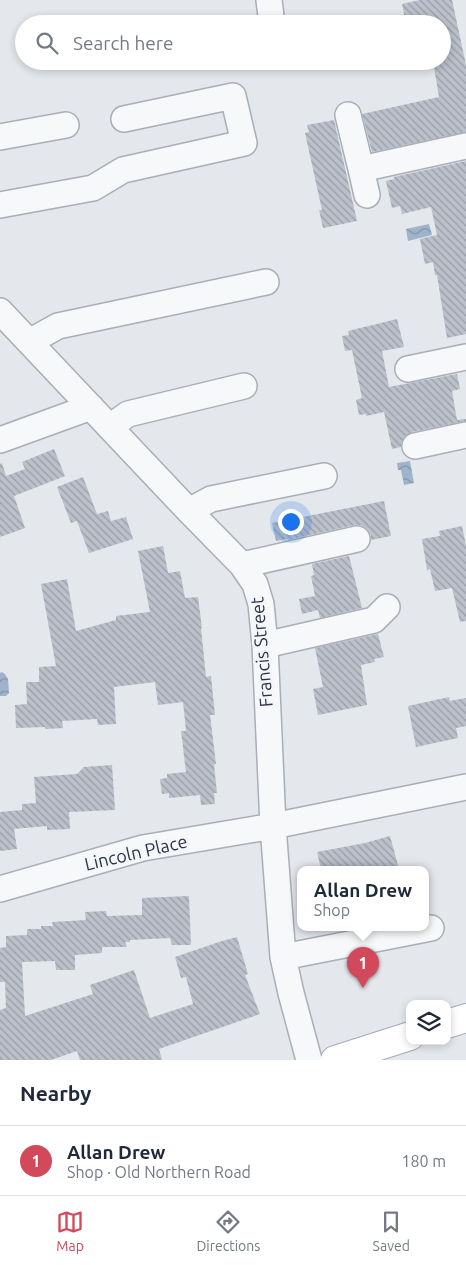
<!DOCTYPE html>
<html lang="en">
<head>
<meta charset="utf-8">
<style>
	body { margin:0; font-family:Ubuntu,sans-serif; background:#f2f2f3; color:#1f2937 }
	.controls { position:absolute; right:15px; bottom:15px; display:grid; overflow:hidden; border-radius:10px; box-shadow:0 2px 8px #0003 }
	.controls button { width:45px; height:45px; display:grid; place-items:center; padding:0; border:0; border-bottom:1px solid #e0e1e3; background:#fff; color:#1f2937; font:25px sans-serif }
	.you { position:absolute; left:290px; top:521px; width:18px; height:18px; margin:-12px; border:4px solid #fff; border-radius:50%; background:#1a73e8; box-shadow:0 0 0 8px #1a73e833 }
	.badge { display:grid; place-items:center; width:32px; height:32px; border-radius:50%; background:#d1495b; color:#fff; font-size:16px; font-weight:700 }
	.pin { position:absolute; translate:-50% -41px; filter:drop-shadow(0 1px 2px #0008) }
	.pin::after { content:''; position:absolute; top:26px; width:18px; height:15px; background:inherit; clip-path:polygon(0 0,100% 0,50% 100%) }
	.popup { position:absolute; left:297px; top:866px; width:132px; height:65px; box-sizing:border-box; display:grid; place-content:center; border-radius:10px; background:#fff; filter:drop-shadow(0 1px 4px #0005); font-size:16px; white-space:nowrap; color:#747a83 }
	.popup b { font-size:19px; color:#1f2937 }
	.popup::after { content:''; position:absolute; left:50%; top:100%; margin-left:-10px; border:10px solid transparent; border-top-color:#fff }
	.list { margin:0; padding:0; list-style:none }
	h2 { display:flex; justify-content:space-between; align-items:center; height:65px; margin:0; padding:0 20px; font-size:21px }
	h2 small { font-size:16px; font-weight:400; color:#747a83 }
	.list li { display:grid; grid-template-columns:32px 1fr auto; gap:15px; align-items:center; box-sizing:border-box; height:70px; padding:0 20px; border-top:1px solid #e0e1e3 }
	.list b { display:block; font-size:19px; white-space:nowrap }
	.list p { margin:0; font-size:16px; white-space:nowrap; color:#747a83 }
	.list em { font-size:16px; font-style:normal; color:#747a83 }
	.icon { flex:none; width:28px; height:28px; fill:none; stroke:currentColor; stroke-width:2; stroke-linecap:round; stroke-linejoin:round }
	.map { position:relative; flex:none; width:466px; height:1060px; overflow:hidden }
	.search { position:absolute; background:#fff; box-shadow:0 2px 8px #0003; left:15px; right:15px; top:15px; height:55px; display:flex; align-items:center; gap:12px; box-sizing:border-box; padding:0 18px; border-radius:28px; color:#747a83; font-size:19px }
	.sheet { height:135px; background:#fff }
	nav { display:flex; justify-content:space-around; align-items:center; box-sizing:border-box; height:70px; border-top:1px solid #e0e1e3; background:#fff; font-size:14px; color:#747a83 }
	nav a { display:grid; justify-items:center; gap:2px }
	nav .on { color:#d1495b }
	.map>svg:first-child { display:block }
	.water { fill:url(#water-waves) }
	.building { fill:url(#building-back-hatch) }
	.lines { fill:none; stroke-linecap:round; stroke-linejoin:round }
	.minor-casing { stroke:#a9aeb7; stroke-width:28 }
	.major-casing { stroke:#a3abb8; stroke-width:30 }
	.minor { stroke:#f7f8fa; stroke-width:25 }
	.major { stroke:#fff; stroke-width:28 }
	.labels { text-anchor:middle; stroke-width:5; stroke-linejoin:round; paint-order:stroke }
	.street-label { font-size:18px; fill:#2b3445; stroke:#f4f6f9 }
</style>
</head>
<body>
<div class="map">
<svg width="466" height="1060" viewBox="0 0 466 1060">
	<defs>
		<pattern id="water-waves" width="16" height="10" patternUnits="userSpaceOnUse" patternTransform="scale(1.25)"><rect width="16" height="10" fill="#9fb4cc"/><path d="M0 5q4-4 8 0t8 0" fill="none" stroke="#8293a7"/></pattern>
		<pattern id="building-back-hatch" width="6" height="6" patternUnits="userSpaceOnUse" patternTransform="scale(1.25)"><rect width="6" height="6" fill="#bbc0ca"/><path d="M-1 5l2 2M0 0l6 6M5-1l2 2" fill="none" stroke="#989da6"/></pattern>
	</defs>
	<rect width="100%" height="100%" fill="#e4e7ec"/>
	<path class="water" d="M429,224L432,235L408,241L406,229Z
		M410,461L414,483L404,485L401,470H398L397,463Z
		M2,672L5,674L8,679L9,693L6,696H0V673Z"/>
	<path class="building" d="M420,0H452L466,65V132L372,152L362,114L439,97L433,61H442V24H406L402,4Z
		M334,120L357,221L323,228L319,210H322L305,133L309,132L307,125Z
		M466,161V334L447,338L437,275H435L433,262L425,264L420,239L437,235L431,207L402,214L400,206L392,208L386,181L394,179V177Z
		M397,319L404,347L382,351L389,387L457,374L460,389L452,391L457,420L466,419V421L412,432L405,436L402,441L401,447L392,449L384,412L366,416V414L359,415L356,400L362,398L352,350L345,351L342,336L349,335L348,331Z
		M54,449L65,476L14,496L25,528L0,537V464L2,463L6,476L25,469L22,462Z
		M83,477L97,514L108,511L111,521L126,517L133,539L89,553L77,521L71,523L57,487Z
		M384,501L391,536L371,540V535L367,529L361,525H354L288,540V539L276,541L272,523Z
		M462,526L466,546V621L460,622L452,588L435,591L430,569L427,570L422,539L440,536L439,531Z
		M163,546L168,573L180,571L185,598L198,597L202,628H201L206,677L211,676L215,715H210L216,764H214L217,793H214L215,804L201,805L200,795L169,798V793L162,794L160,779L167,778V774L186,772L181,731H186L183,702L158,705L155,682L114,687L116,724L98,725L97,719L62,721L63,728L46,729L45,727L16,728L15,705L27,704L26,682H39V667L56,666L41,584L67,579L76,631L116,620V616L150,612L138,551Z
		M349,556L362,608L320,618L318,610L302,614L299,599L315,596L311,576L314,575L312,564Z
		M378,634L384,657L374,659L375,662L361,665L367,705L318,715L313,689L323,687L315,648Z
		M449,697L450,701L466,698V726L456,728L458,738L416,747L408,706Z
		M112,765L115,810L69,812L70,829L47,830V826L14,829L17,849L0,851V812L22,810V804L36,803L34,777L77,774L84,767Z
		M390,836L399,869H321L317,852L365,843Z
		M189,896L191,945H172L170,938L130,940V942H125L127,947H102V953L75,955V970H56L55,961L22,962L25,1016L93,994L90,985L134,970L150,1018L193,1004L186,977L181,978L175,957L222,941L237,937L248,974L245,975L260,1014L159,1049L162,1060H80L77,1051L51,1060H0V1010L6,1008L5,982H0V948L6,947V936L27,935V929H41V926H53L52,922L86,920L85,912L106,911L107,916L142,915V898Z"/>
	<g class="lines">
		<g class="minor-casing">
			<path id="minor" d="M269,0L272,24
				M348,115L361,169
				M0,137L66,125
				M367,195L361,169L466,146
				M0,205L93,188L123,170L244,143L233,96L124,119
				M0,311L189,511L242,565L255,584L261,604L265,645L273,826L283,957L291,993L309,1060
				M29,342L58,326L266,282
				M408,369L466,357
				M110,427L128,414L244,386
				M0,440L91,407
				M415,446L466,435
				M189,511L211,499L324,476
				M242,565L357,539
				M265,645L374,620L387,607
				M0,889L143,848L273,826L466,787
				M283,957L431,928"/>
		</g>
		<g class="major-casing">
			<path id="major" d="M447,1024L466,1018
				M335,1060L410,1036"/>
		</g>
		<use href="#minor" class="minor"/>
		<use href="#major" class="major"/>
	</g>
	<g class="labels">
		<g class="street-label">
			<text transform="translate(262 652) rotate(-95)" y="6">Francis Street</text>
			<text transform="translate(136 853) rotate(-13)" y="6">Lincoln Place</text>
		</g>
	</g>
</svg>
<div class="controls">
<button><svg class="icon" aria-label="layers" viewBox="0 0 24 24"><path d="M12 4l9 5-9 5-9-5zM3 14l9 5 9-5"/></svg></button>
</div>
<div class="you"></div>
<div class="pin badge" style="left:363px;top:988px">1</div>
<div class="popup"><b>Allan Drew</b>Shop</div>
<div class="search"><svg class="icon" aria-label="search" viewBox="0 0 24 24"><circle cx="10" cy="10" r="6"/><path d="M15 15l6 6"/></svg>Search here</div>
</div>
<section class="sheet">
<h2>Nearby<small></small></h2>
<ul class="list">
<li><span class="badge">1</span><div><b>Allan Drew</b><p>Shop · Old Northern Road</p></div><em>180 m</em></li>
</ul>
</section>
<nav>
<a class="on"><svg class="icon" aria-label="map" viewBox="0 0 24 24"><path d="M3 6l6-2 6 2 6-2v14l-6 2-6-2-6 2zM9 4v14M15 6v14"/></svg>Map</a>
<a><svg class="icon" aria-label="directions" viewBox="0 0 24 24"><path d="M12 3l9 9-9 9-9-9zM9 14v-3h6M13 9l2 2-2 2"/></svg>Directions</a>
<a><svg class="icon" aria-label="saved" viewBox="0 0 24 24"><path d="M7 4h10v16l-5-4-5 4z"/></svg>Saved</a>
</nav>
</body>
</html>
